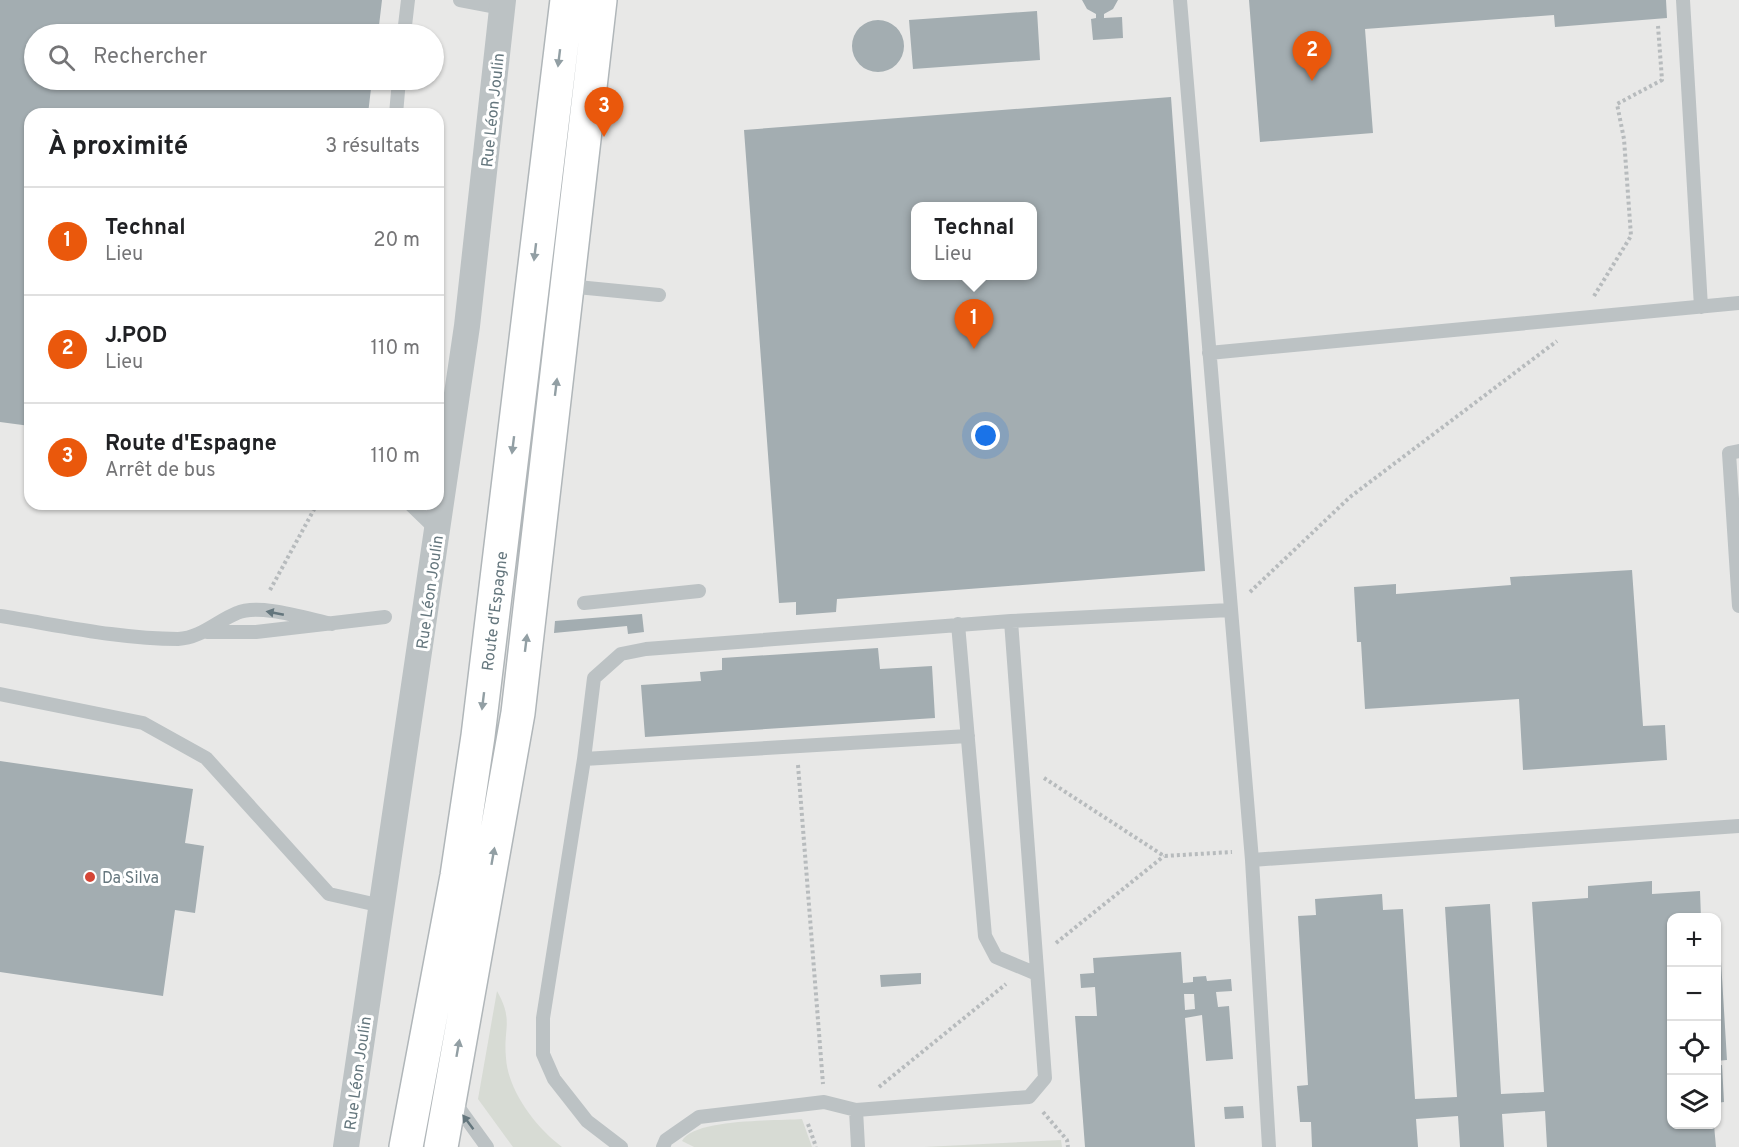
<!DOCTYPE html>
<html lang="fr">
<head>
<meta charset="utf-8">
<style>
	body { margin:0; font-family:Overpass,sans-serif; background:#f2f2f2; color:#202124 }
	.controls { position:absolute; right:18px; bottom:18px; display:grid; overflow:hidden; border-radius:12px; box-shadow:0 2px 4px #0004 }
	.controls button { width:54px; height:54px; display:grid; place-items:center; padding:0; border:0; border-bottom:2px solid #e0e0e0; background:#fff; color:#202124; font:30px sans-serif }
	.you { position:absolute; left:986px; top:436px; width:21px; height:21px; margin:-15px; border:4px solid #fff; border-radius:50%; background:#1a73e8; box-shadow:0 0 0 9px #1a73e833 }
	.badge { display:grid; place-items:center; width:39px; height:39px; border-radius:50%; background:#ea580c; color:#fff; font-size:20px; font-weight:700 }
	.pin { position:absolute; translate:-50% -50px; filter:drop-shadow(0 2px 3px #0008) }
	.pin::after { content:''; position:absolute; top:32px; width:21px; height:18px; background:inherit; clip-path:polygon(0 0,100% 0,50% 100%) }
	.popup { position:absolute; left:911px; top:202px; width:126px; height:78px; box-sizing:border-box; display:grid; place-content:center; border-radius:12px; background:#fff; filter:drop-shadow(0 2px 4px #0005); font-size:20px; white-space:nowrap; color:#757577 }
	.popup b { font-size:22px; color:#202124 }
	.popup::after { content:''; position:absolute; left:50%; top:100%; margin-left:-12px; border:12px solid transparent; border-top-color:#fff }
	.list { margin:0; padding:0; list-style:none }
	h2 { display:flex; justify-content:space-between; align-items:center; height:78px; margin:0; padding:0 24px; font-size:26px }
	h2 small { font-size:20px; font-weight:400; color:#757577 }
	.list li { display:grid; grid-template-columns:39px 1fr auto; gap:18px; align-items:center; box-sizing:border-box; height:108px; padding:0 24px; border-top:2px solid #e0e0e0 }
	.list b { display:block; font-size:22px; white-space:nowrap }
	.list p { margin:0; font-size:20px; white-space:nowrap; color:#757577 }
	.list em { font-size:20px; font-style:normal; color:#757577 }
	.icon { flex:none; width:33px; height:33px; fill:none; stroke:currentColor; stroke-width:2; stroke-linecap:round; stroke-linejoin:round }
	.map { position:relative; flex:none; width:1739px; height:1147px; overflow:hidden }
	.search { position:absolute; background:#fff; box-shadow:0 2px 4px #0004; left:24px; top:24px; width:420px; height:66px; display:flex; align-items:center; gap:15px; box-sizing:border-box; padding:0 21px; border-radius:33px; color:#757577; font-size:22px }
	.panel { position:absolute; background:#fff; box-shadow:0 2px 4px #0004; left:24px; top:108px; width:420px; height:402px; border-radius:18px }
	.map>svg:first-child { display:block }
	.built { fill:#e8e8e7; fill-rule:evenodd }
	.green { fill:#d7dbd4 }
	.building { fill:#a3adb1; fill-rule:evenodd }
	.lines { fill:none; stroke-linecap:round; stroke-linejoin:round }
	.primary-casing { stroke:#b0b6b9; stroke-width:36 }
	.path { stroke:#b7bbbd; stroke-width:4; stroke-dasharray:3 3; stroke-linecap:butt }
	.service { stroke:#bcc2c4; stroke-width:14 }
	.minor { stroke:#bcc2c4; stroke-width:26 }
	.primary { stroke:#fff; stroke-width:33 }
	.oneway { fill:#929fa4 }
	.oneway2 { fill:#64767d }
	.poi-dot { fill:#d54636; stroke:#fff; stroke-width:2 }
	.labels { text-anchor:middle; stroke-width:6; stroke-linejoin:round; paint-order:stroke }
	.street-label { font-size:16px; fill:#64767d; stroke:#fff }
	.poi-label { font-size:16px; fill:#64767d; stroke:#fff; text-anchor:start }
</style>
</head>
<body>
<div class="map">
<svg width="1739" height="1147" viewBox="0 0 1739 1147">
	<rect width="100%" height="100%" fill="#f7f7f4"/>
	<path class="built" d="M0,0H1739V1147H0ZM34,34H434V80H34ZM30,114H438V504H30ZM916,206H1032V276H916ZM1672,918H1716V1124H1672Z"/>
	<path class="green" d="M497,991C514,1021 503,1028 506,1058C508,1091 536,1128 562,1147H513L478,1099Z
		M802,1119L812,1147H694L682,1141C694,1118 777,1121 802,1119Z
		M1061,1140L1062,1147H924Z"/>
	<path class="building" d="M0,0H382L378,34H34V80H372L368,114H30V426L0,422Z
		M1082,0H1118L1113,9L1104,14V18L1122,17L1123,38L1093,40L1091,19L1096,18V14L1087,9Z
		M1249,0H1666L1667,18L1555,27L1554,15L1365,29L1373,133L1260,142Z
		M1037,11L1040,60L913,69L909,20Z
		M852 46a26 26 0 1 1 52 0a26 26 0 1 1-52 0Z
		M1171,97L1205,571L837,599L836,612L796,615V602L779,603L744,130ZM1032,206V276H915L916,206Z
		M1632,570L1643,726L1665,725L1667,760L1523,770L1519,699L1365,709L1361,642H1357L1354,587L1396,584V594L1511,585L1510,577Z
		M642,614L644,632L628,634L627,626L554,633L555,621Z
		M878,648L880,669L932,666L935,718L645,737L641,685L701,681L700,672L722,670V658Z
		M0,761L193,789L185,843L204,846L195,913L175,910L163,996L0,972Z
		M1652,881V894L1700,891L1701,918H1671V1125H1714L1716,1147H1547L1545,1111L1502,1114L1504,1147H1460L1458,1116L1416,1119L1418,1147H1312L1311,1122H1300L1297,1086L1308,1085L1298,916L1316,915L1315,899L1382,894L1383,910L1403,909L1415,1099L1457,1097L1445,907L1490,904L1501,1094L1544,1092L1532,902L1588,898V886Z
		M1181,952L1183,983L1193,982V977L1206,976L1207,981L1231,979L1232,991L1216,992L1218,1007L1229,1006L1233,1059L1206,1061L1202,1015L1185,1018L1195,1147H1085L1075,1016H1097L1095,987L1081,988L1080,974L1094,973L1093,958ZM1184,994H1194L1195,1009L1185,1010Z
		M1716,961H1721L1727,1060L1716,1061Z
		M921,973V984L881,987L880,975Z
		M1722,1065L1724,1102L1716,1103V1066Z
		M1243,1106L1244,1118L1225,1119L1224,1107Z"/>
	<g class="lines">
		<g class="primary-casing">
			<path id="primary" d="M406,1147L457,876L478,736L567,0
				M441,1147L518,713L600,0"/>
		</g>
		<path class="path" d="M1594,296L1631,236L1624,139L1617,104L1662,80L1658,26
			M270,590L317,504
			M1250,592L1350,497L1557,341
			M798,765L823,1084
			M1044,778L1164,856L1232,852
			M1056,943L1164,856
			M879,1087L1006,984
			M1043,1112L1067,1140L1068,1147
			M808,1124L816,1147"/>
		<path class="service" d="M460,0L502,8
			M1180,0L1252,860L1269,1147
			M1683,0L1701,307
			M404,34L408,0
			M396,114L399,80
			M567,286L659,295
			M1209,353L1739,303
			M1739,451L1729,453L1739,606
			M410,504L438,531
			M584,603L699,591
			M0,616C58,625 119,639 178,639C201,638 217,621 237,613C259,603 308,619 332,624
			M958,624L985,936L996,957L1037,974
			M207,632H256L385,617
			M0,694L143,723L206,758L329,894L382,906
			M584,759L968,736
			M1252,860L1739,826
			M453,1100L487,1147
			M856,1110L858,1147
			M621,1147L587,1121L554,1079L543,1054V1018L584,759L594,678L621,654L646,649L1011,621L1230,610
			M663,1147L666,1140L699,1117L824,1102L856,1110L1029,1097L1045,1078L1011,621"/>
		<path class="minor" d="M346,1147L467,326L503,0"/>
		<use href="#primary" class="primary"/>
	</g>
	<defs><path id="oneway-solid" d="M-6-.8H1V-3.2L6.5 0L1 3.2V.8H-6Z" transform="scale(1.5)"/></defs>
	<g class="oneway">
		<use href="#oneway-solid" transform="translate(559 58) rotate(97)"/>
		<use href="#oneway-solid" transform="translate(535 252) rotate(97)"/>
		<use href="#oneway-solid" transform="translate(556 387) rotate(-83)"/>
		<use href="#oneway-solid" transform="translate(513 445) rotate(97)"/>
		<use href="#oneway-solid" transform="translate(526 643) rotate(-83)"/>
		<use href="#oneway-solid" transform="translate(483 701) rotate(97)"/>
		<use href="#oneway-solid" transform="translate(493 856) rotate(-80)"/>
		<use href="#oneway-solid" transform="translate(458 1048) rotate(-80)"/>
	</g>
	<g class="oneway2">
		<use href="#oneway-solid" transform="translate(275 613) rotate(-169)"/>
		<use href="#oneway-solid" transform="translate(468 1122) rotate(-127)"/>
	</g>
	<circle class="poi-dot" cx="90" cy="877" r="6"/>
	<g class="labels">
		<g class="street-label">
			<text transform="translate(492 110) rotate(-84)" y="6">Rue Léon Joulin</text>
			<text transform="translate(429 592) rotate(-82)" y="6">Rue Léon Joulin</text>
			<text transform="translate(494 611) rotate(-83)" y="6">Route d'Espagne</text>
			<text transform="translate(357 1073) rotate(-82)" y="6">Rue Léon Joulin</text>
		</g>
		<g class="poi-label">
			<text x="102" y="883">Da Silva</text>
		</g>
	</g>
</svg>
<div class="controls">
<button>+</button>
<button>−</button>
<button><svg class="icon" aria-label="locate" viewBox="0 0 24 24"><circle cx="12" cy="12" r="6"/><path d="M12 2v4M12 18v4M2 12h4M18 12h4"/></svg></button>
<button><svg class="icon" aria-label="layers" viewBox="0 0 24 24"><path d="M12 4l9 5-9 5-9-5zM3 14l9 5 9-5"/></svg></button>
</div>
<div class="you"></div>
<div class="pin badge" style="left:974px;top:349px">1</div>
<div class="popup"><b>Technal</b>Lieu</div>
<div class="pin badge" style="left:1312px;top:81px">2</div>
<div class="pin badge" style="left:604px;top:137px">3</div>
<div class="search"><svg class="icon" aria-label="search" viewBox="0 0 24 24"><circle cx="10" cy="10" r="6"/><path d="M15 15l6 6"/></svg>Rechercher</div>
<section class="panel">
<h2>À proximité<small>3 résultats</small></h2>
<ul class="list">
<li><span class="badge">1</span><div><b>Technal</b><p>Lieu</p></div><em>20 m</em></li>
<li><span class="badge">2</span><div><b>J.POD</b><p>Lieu</p></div><em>110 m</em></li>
<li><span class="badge">3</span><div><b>Route d'Espagne</b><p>Arrêt de bus</p></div><em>110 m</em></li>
</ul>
</section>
</div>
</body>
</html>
